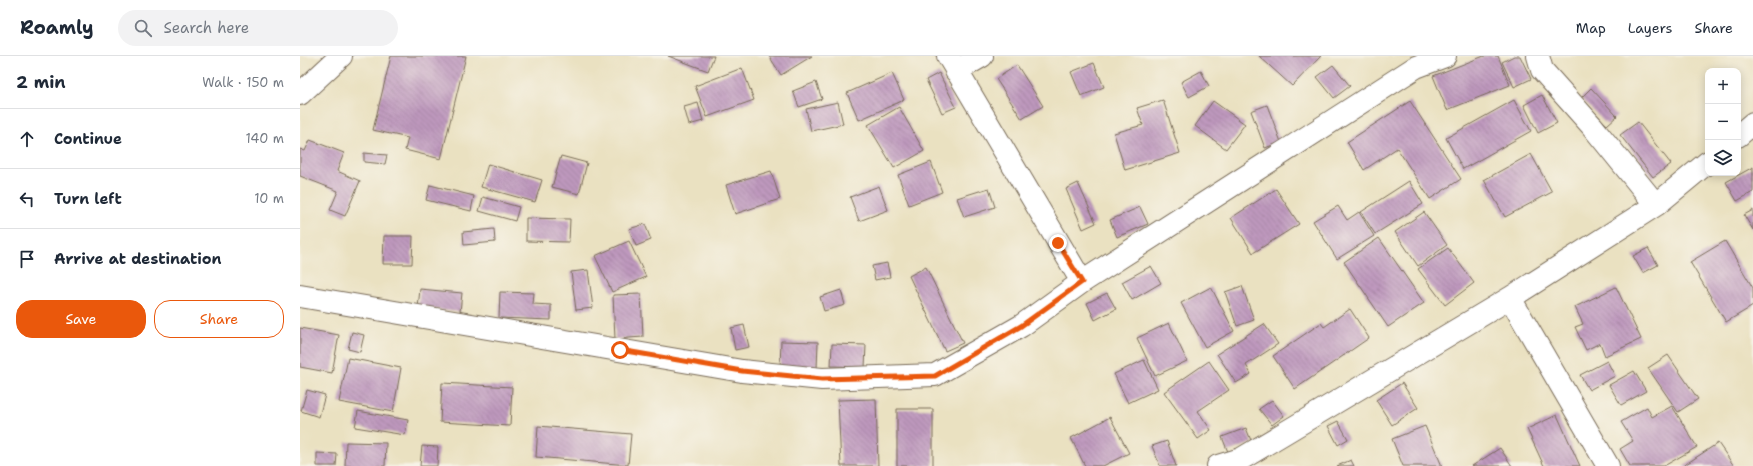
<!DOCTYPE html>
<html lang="en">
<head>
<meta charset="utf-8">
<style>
	body { margin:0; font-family:"Shantell Sans",sans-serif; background:#f2f2f3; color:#1f2937 }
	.controls { position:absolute; right:12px; top:12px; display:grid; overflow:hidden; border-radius:8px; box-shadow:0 2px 10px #0003 }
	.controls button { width:36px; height:36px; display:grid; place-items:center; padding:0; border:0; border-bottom:1px solid #e0e1e3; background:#fff; color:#1f2937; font:20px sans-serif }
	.stop { position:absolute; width:12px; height:12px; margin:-9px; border:3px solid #ea580c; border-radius:50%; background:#fff }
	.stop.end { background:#ea580c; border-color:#fff; box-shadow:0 1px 4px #0008 }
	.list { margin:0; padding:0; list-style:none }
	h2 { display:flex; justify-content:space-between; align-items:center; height:52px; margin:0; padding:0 16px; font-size:17px }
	h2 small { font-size:13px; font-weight:400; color:#747a83 }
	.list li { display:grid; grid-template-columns:26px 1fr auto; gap:12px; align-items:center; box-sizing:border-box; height:60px; padding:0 16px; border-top:1px solid #e0e1e3 }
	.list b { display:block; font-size:15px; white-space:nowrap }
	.list em { font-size:13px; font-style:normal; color:#747a83 }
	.actions { display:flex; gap:8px; padding:12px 16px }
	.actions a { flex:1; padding:9px 0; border:1px solid #ea580c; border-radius:16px; text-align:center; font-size:14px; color:#ea580c }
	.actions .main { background:#ea580c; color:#fff }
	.icon { flex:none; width:22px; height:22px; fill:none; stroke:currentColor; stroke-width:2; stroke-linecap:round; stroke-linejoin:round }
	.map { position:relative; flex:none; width:1453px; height:410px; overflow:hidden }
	header { display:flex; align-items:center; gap:24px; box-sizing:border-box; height:56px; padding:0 20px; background:#fff; border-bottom:1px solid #e0e1e3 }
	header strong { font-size:19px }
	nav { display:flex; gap:22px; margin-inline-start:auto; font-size:14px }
	.search { width:280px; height:36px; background:#f2f2f3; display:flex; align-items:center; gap:10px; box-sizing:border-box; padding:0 14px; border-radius:22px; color:#747a83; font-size:15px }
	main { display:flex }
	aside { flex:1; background:#fff }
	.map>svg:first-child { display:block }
	.building { fill:url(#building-back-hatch) }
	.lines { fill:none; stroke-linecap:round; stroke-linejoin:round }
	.minor-casing { stroke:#786a57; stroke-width:24 }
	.minor { stroke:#fff; stroke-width:22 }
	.route { stroke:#ea580c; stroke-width:5 }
</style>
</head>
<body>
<header>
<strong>Roamly</strong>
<div class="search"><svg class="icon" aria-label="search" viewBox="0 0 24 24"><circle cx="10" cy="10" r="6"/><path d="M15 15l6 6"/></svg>Search here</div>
<nav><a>Map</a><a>Layers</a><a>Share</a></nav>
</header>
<main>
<aside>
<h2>2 min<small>Walk · 150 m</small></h2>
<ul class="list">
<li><svg class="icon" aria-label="ahead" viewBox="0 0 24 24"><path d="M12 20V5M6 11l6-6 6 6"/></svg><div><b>Continue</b></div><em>140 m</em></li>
<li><svg class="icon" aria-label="left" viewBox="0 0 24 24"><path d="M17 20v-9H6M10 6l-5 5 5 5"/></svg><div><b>Turn left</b></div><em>10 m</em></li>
<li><svg class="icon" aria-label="arrive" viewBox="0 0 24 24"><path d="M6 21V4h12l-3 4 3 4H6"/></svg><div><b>Arrive at destination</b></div></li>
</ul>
<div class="actions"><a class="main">Save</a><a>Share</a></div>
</aside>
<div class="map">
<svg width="1453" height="410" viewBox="0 0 1453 410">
	<defs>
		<pattern id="building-back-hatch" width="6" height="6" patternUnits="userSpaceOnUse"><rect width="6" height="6" fill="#be98bd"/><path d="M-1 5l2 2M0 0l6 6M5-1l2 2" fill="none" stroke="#9c7c99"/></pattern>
	</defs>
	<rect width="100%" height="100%" fill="#f7f3e8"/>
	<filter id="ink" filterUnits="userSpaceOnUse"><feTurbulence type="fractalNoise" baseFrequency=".025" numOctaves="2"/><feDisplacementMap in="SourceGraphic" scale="8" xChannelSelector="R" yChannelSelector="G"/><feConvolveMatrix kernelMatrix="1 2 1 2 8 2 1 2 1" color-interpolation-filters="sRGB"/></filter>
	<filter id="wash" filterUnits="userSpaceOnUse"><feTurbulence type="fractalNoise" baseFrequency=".012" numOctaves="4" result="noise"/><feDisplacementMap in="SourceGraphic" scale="16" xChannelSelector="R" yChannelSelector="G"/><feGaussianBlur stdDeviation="0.9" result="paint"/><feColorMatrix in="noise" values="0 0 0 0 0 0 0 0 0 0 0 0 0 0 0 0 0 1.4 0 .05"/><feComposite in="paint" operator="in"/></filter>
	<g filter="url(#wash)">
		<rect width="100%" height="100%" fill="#eae1c1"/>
		<g id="blocks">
			<path class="building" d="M91,0H166L141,103L105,94L108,82L73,74Z
				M368,0H414L408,15Z
				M469,0H512L481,19Z
				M959,0H1021L992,30Z
				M1184,0H1198L1210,29L1147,54L1133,20Z
				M1214,0H1220L1231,23L1214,31L1202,6Z
				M794,7L804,31L781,40L771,16Z
				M717,9L743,50L722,63L696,23Z
				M1033,9L1050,30L1034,42L1017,21Z
				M442,12L454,44L407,61L395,30Z
				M901,15L909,30L889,41L881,26Z
				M592,17L604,44L559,64L547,37Z
				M639,17L656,51L642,57L626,24Z
				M516,26L522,43L499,51L493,35Z
				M1291,32L1317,60L1307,69L1281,42Z
				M1242,39L1257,67L1238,77L1224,49Z
				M863,44L880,97L825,114L814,77L843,69L837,52Z
				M1214,44L1231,75L1163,113L1146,82Z
				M913,45L945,68L926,93L895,70Z
				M1110,45L1161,123L1130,143L1097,92L1064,114L1047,86Z
				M538,46L543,68L511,75L506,53Z
				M398,47L403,65L389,69L384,51Z
				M967,49L981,86L965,92L951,55Z
				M599,51L624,95L594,112L568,69Z
				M1338,66L1371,108L1353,121L1320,79Z
				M10,84L44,97L37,115L60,125L45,160L30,154L38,135L0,120V93L5,95Z
				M64,97L87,99L85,108L64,106Z
				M1231,98L1252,136L1205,161L1184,124Z
				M261,100L287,107L279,138L252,131Z
				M631,106L642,136L609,149L598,119Z
				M188,108L242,124L235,146L181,131Z
				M1453,111V136L1437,145L1426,126Z
				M471,115L480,143L435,158L426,129Z
				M1109,125L1123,148L1075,178L1061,156Z
				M778,127L796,167L783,173L766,133Z
				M130,129L174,140L171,155L126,144Z
				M579,130L588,154L559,165L550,141Z
				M689,132L695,151L664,161L657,142Z
				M976,133L999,168L953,197L931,162Z
				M183,141L219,151L215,165L179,155Z
				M1038,150L1047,164L1059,156L1074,180L1037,203L1013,165Z
				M840,151L848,168L817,181L810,164Z
				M1453,154V174L1444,159Z
				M1124,156L1147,189L1118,210L1095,176Z
				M226,162L270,163L269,186L226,185Z
				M345,168L351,184L336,190L329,173Z
				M194,173L195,186L164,189L163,176Z
				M84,180H113L112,208H83Z
				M1079,182L1124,247L1088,271L1044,206Z
				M329,185L346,221L312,236L295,200Z
				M1425,185L1453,232V250L1426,266L1390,206Z
				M1148,192L1174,227L1145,249L1118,213Z
				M1348,192L1358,209L1343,217L1333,200Z
				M587,207L590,221L575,224L572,210Z
				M851,210L861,227L832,244L822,226Z
				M626,211L663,287L645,295L609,220Z
				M288,214L293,252L276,254L271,216Z
				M942,230L954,264L937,270L925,236Z
				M911,231L934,275L905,291L881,247Z
				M1316,231L1341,283L1305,300L1300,287L1286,294L1275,271L1283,268L1275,251Z
				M120,233L162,237L160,256L118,252Z
				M541,234L545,249L524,255L520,241Z
				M200,236L234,237L233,248L251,249V264L199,262Z
				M807,237L816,253L795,264L787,247Z
				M341,238L343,281L315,283L313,239Z
				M1050,253L1069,282L995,333L973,300L1021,267L1024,271Z
				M869,267L887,305L855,320L837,282Z
				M964,268L978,288L946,309L951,318L936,327L917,298Z
				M444,269L449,291L435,294L431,272Z
				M0,272L39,279L32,317L0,311Z
				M52,276L64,279L60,296L48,293Z
				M481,285L518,286L517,312L480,311Z
				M532,288L566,289L565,311L531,310Z
				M1368,299L1398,343L1378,356L1348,312Z
				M48,302L101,312L93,356L39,346Z
				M844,304L858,333L828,347L814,318Z
				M909,305L929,334L898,355L911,374L898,383L864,336Z
				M1307,305L1315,320L1289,334L1280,319Z
				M1334,315L1346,335L1321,349L1309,329Z
				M142,327L212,331L210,370L140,366Z
				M1102,327L1118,352L1092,369L1076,344Z
				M7,334L25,339L19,361L1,355Z
				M576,343L578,410H541L538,344Z
				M972,344L984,360L972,369L959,353Z
				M1372,350L1397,391L1364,410H1330L1320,393L1333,385L1321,366L1347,351L1352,361Z
				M597,353H633V410H597Z
				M58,355L108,364L105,379L55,371Z
				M1257,359L1280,410H1244L1227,373Z
				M810,361L829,397L803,410H785L771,382Z
				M1038,365L1048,383L1038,389L1028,370Z
				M238,370L331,378L328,409L236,401Z
				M1125,370L1142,410H1103L1092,383Z
				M946,372L952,387L928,396L922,381Z
				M867,385L876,410H860L852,390Z
				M46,386L86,387L85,410H45Z
				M1418,387L1434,410H1383Z
				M122,390L138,391L137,410H120Z
				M1200,392L1212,410H1172Z
				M17,397L37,398L36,410H17Z
				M1051,404L1054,410H1037Z"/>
		</g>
	</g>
	<g filter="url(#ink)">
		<use href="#blocks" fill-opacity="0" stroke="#786a57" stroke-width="1"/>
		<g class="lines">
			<g class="minor-casing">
				<path id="minor" d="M648,0L782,226
					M1238,0L1242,14L1292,70L1356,149
					M656,15L682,0
					M0,38L41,0
					M1438,80L1453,67
					M0,240L442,315L522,323L635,319L721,270L782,226L1116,11L1145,0
					M1210,242L1308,410
					M918,410L941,403L1210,242L1356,149L1408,106"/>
			</g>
			<use href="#minor" class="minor"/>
		</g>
	</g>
	<g class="lines" filter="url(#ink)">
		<path class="route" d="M320,294L442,315L522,323L635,320L721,270L782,226L758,187"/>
	</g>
</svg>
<div class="controls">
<button>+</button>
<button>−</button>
<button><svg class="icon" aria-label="layers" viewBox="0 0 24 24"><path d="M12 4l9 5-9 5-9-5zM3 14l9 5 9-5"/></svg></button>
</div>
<div class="stop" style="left:320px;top:294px"></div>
<div class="stop end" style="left:758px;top:187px"></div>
</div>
</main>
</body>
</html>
